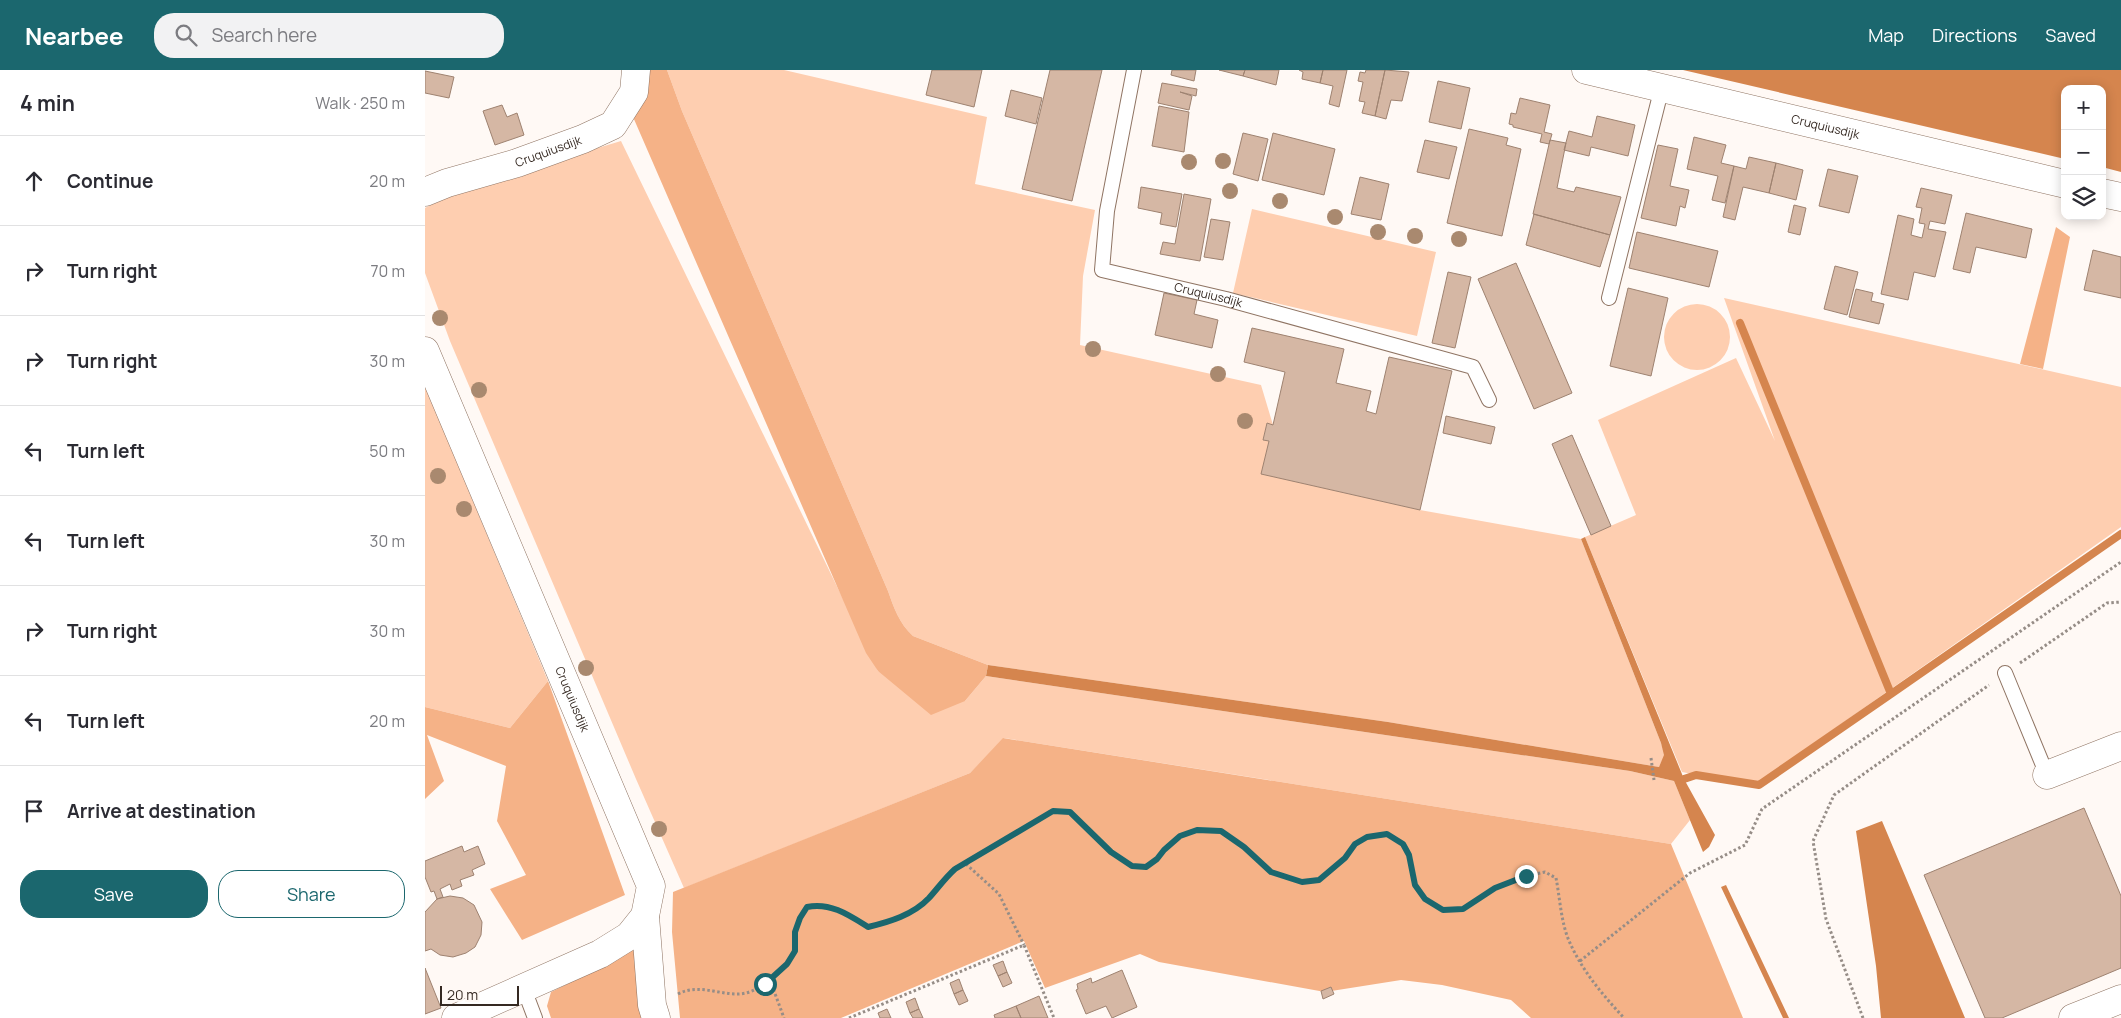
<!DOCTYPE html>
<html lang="en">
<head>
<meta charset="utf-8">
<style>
	body { margin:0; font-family:Manrope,sans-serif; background:#f2f2f3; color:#2b2b33 }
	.controls { position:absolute; right:15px; top:15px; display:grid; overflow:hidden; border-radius:10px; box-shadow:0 2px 12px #0003 }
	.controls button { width:45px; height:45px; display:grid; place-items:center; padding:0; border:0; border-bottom:1px solid #e1e1e2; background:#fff; color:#2b2b33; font:25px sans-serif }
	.scale { position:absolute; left:15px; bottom:12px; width:79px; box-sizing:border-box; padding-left:5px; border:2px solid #352922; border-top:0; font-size:14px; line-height:18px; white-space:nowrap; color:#352922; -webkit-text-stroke:4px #fff9f5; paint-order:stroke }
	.stop { position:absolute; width:15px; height:15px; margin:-11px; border:4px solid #1b676e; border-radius:50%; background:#fff }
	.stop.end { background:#1b676e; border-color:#fff; box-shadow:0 1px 5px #0008 }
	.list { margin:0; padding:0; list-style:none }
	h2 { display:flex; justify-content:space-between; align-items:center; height:65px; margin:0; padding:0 20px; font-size:21px }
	h2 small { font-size:16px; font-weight:400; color:#7c7c81 }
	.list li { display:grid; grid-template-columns:32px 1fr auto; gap:15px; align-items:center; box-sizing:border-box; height:90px; padding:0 20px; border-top:1px solid #e1e1e2 }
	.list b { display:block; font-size:19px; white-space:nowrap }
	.list em { font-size:16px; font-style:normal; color:#7c7c81 }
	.actions { display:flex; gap:10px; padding:15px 20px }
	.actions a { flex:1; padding:11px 0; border:1px solid #1b676e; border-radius:20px; text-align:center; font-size:18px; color:#1b676e }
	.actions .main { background:#1b676e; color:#fff }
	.icon { flex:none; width:28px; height:28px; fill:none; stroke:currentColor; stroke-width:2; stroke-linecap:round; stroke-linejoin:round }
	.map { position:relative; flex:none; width:1696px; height:948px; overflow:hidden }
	header { display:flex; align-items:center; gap:30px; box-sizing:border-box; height:70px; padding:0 25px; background:#1b676e; color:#fff }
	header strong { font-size:24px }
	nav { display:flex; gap:28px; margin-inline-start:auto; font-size:18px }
	.search { width:350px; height:45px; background:#f2f2f3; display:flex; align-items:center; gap:12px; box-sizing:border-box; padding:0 18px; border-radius:20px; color:#7c7c81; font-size:19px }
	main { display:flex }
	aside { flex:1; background:#fff }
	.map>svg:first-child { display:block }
	.green { fill:#feceb0 }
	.forest { fill:#f5b287 }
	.water { fill:#d5854e }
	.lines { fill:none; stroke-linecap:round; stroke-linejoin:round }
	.stream { stroke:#d5854e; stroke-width:8 }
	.building { fill:#d5b7a4; stroke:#9e8270 }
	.service-casing { stroke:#8f7463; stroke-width:16 }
	.minor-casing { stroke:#8f7463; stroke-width:29 }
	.tertiary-casing { stroke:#8f7463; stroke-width:29 }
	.path { stroke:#968d87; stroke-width:3; stroke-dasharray:2.5 2.5; stroke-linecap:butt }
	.service { stroke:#fff; stroke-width:14 }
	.minor { stroke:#fff; stroke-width:28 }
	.tertiary { stroke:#fff; stroke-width:28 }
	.tree { fill:#a9896f }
	.route { stroke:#1b676e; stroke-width:6 }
	.labels { text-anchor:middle; stroke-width:4.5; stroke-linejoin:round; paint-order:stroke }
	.street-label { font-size:12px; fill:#352922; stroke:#fff9f5 }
</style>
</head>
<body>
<header>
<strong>Nearbee</strong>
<div class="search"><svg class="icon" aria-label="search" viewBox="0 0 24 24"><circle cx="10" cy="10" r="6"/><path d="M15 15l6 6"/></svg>Search here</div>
<nav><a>Map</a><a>Directions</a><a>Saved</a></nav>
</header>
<main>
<aside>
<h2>4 min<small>Walk · 250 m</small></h2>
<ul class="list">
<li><svg class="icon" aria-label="ahead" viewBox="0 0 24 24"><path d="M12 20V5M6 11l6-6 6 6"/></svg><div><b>Continue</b></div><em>20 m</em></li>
<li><svg class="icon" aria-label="right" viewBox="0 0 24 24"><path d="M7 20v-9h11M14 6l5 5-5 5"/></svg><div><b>Turn right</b></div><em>70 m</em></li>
<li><svg class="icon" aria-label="right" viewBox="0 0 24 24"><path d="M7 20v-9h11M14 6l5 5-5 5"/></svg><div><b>Turn right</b></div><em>30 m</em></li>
<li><svg class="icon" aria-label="left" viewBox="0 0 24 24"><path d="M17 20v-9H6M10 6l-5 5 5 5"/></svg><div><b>Turn left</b></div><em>50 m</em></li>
<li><svg class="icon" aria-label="left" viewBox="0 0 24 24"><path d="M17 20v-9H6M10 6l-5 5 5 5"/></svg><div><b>Turn left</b></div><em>30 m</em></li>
<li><svg class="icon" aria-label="right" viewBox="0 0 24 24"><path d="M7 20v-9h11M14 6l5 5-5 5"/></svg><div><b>Turn right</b></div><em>30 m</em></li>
<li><svg class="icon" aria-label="left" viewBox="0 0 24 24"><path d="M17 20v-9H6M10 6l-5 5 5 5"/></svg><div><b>Turn left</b></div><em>20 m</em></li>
<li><svg class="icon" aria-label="arrive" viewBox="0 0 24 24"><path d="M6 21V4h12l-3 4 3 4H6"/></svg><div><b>Arrive at destination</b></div></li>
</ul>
<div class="actions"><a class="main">Save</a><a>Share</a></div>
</aside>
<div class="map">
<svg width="1696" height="948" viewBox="0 0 1696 948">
	<rect width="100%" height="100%" fill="#fff9f5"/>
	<path class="green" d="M242,0H359L562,47L550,114L670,140L658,206L655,275L836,315L848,355L842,353L838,370L844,371L837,404L995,440L1156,469L1236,673L1240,685L1234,697L963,652L563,595L488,566C474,553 469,538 463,521L257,41Z
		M196,71L453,601L540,631L561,606L1205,701L1249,711L1265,750L1246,774L579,668L545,703L259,818L211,709L25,271L0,203V138L36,119Z
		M827,139L1011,182L992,266L808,223Z
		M1299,228L1696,317V457L1328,716L1257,702L1160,467L1211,445L1173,350L1311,288L1350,371Z
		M1239 267a33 33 0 1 1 66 0a33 33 0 1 1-66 0Z
		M0,316L123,611L85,658L0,637Z"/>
	<path class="forest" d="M216,0H242L257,41L463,521C469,538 474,553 488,566L563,595L561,606L540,631L506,645L453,601L441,583L205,40Z
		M1631,157L1645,167L1618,299L1595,294Z
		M123,611L200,825L97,870L65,819L101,805L72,751L81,696L2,665L19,711L0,729V637L85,658Z
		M578,668L1246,774L1318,948H1106L1086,930L1017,915L976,910L900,922L734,892L715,884L620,918L599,871L416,948H255L247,862L248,822L545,703Z
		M210,877L217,948H126L122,936L126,922L197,887Z"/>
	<path class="water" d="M1258,0H1696V102L1677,97V19H1640V89Z
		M1160,467L1259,709L1290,765L1284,777L1278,782L1249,711L1205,701L561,606L563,595L963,652L1234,697L1239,685L1236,673L1156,469Z
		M1457,751L1540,948H1456L1451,896L1431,761Z
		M1301,815L1364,948H1358L1296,817Z"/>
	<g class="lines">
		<path class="stream" d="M1466,624L1696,464
			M1259,709L1271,705L1334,715L1466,624L1315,253"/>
	</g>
	<path class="building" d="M507,0H557L549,37L501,25Z
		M625,0H677L647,131L597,119Z
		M747,0H771L769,11L746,5Z
		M794,0H820L818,6Z
		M820,0H854L851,15L818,6Z
		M874,0H898L895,13L877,9L878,2Z
		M898,0H922L914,37L904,34L908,16L895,13Z
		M941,0H960L950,46L937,43L940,32L934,31L938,12L933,11L935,2L940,3Z
		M960,0L984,2L977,31L966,30L961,49L950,46Z
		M0,1L29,7L24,28L0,23Z
		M1013,11L1045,18L1036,59L1004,52Z
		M737,13L772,19L771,26L755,22L767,26L764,40L733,33Z
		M586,20L617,28L611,54L580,46Z
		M1095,28L1125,35L1119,62L1127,64L1124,74L1115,72L1117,64L1088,57V55L1084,54L1086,43L1091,44Z
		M77,35L82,47L92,43L99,65L70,75L58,41Z
		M734,36L764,42L759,82L727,76Z
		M1172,46L1210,55L1203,86L1166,77L1164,86L1139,80L1144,61L1167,67Z
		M1044,59L1083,68L1081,75L1096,79L1077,166L1022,153Z
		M818,63L843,69L833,111L808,104Z
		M848,63L910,79L899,125L837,110Z
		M1269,67L1301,75L1296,93L1309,96L1300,133L1287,130L1293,106L1262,99Z
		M1000,70L1032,77L1024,109L992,102Z
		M1125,70L1141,73L1132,118L1149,122L1151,117L1196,127L1185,165L1108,144Z
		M1233,75L1253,79L1245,116L1264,120L1260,138L1255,136L1251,156L1216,148Z
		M1324,87L1351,93L1344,123L1318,117L1310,150L1298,147L1309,96L1321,99Z
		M1351,93L1378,100L1371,130L1344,123Z
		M1403,99L1433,106L1424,143L1394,136Z
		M935,107L964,114L956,150L926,144Z
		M716,117L757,124L751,157L735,154L737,143L713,138Z
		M1496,118L1527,125L1520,154L1505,151L1503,159L1521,162L1510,207L1489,202L1483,230L1456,224L1473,145L1489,149L1486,165L1497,168L1500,154L1494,153L1497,138L1491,137Z
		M759,124L786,129L775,191L735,184L738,172L750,174Z
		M1369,135L1381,138L1375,165L1363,162Z
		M1541,143L1607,159L1601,188L1551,177L1545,203L1528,199Z
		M1109,144L1185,165L1175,197L1101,175Z
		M786,149L805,152L798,190L779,187Z
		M1212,162L1293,181L1284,217L1204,198Z
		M1668,180L1696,187V228L1659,220Z
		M1091,193L1147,323L1109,339L1053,209Z
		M1410,196L1433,202L1422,245L1399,239Z
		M1023,202L1046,207L1030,278L1007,273Z
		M1203,218L1243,228L1226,306L1185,296Z
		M1431,219L1448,223L1446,231L1459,234L1454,254L1424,247Z
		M739,223L772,230L769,244L793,250L787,278L730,265Z
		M827,258L919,279L911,313L946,321L941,341L951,344L964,287L1027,301L995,440L836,404L844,371L838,370L842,353L848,355L860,302L819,292Z
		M1021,346L1070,357L1066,374L1018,363Z
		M1147,365L1186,456L1166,465L1127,374Z
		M1659,738L1696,826V898L1577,948H1560L1499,805Z
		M37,776L39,782L53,776L60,794L47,800L49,805L35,810L37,816L27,820L25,814L15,819L18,827L12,829L9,821L6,822L0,807V791Z
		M25,826L38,828L49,835L57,852L56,865L50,877L41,883L28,887L15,885L6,879L0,881V842L12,829Z
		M578,891L582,902L573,906L568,895Z
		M0,898L16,938L0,944Z
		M697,900L712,937L687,948L681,936L661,944L651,920L653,919L652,914L666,908L667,913Z
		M582,902L587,913L578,917L573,906Z
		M534,909L538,920L529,924L525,913Z
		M906,917L909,924L898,929L896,921Z
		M538,920L543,931L534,935L529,924Z
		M614,926L623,948H596L591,936Z
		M490,928L494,939L485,943L481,932Z
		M591,936L596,948H570L569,945Z
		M462,939L466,948H455L453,943Z
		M494,939L498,948H488L485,943Z"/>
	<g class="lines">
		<g class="service-casing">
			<g id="service">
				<path id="s1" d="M709,0L682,141L677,200L801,229L1048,297L1064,330"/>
				<path d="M1184,228L1237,17"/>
				<path d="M1580,603L1622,705"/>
				<path d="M99,919L110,948"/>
			</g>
		</g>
		<g class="minor-casing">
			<g id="minor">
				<path id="s2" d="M0,122L22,113L92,93L158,69L188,55L209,22L211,0"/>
				<path id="s3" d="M0,281L226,816L220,846L204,866L175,884L31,948"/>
				<path d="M1622,705L1696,676"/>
				<path d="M220,846L227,935L231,948"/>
			</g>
		</g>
		<g class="tertiary-casing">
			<g id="tertiary">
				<path id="s4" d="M1161,0L1640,114"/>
				<path d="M1677,123L1696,127"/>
				<path d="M1648,948L1696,929"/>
			</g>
		</g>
		<path class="path" d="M1595,593L1682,533L1696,532
			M1226,688L1229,710
			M541,794L574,824L599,875
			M1155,891L1265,803L1320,775L1337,739L1696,492
			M345,910L359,948
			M253,924C276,912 299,928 321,923C336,919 353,906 362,894C371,883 368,874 370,861C372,852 377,845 382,837C404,832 425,845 443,857C464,852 488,845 504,828C513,818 520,808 531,799L628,741L645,742L686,782L707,797H721L732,789L739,780L755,766L772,760L796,761L819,777L846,802L877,812L894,810L920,788L930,774L942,767L962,764L978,774L984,785L990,815L1000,829L1018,840L1038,839L1070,818L1101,806L1120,802L1131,808C1135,828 1136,854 1145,873C1158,902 1178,925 1199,948
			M424,948L599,875L629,948
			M1438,948L1401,849L1388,771L1409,725L1564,615"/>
		<use href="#service" class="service"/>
		<use href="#minor" class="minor"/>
		<use href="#tertiary" class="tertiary"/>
	</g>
	<g class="tree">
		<circle cx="798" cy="91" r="8"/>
		<circle cx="764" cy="92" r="8"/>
		<circle cx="805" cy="121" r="8"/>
		<circle cx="855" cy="131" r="8"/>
		<circle cx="910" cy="147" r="8"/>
		<circle cx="953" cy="162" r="8"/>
		<circle cx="990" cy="166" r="8"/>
		<circle cx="1034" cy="169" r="8"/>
		<circle cx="15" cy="248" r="8"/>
		<circle cx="668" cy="279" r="8"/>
		<circle cx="793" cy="304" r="8"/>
		<circle cx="54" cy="320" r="8"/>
		<circle cx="820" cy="351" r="8"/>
		<circle cx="13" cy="406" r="8"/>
		<circle cx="39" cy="439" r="8"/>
		<circle cx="161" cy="598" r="8"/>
		<circle cx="234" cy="759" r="8"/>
	</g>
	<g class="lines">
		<path class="route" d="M340,914L362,894L370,881V862L375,848L382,837C405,832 424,845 443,857C464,852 488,845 504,828C513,818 520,808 530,799L628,741L645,742L686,782L707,796L721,797L732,789L739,780L755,766L772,760L796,761L819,777L846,802L877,812L894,810L920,788L930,774L942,767L962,764L978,774L984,785L990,815L1000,829L1018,840L1038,839L1070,818L1101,806"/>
	</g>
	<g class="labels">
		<g class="street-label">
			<text dy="4" stroke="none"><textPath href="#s4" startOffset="246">Cruquiusdijk</textPath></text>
			<text dy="4" stroke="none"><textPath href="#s2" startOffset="130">Cruquiusdijk</textPath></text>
			<text dy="4" stroke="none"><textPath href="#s1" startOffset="312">Cruquiusdijk</textPath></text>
			<text dy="4" stroke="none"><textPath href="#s3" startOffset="378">Cruquiusdijk</textPath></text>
		</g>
	</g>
</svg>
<div class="controls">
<button>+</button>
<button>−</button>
<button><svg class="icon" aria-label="layers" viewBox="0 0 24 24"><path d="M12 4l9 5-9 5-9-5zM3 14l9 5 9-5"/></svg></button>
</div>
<div class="scale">20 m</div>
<div class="stop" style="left:340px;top:914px"></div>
<div class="stop end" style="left:1101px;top:806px"></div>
</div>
</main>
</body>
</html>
